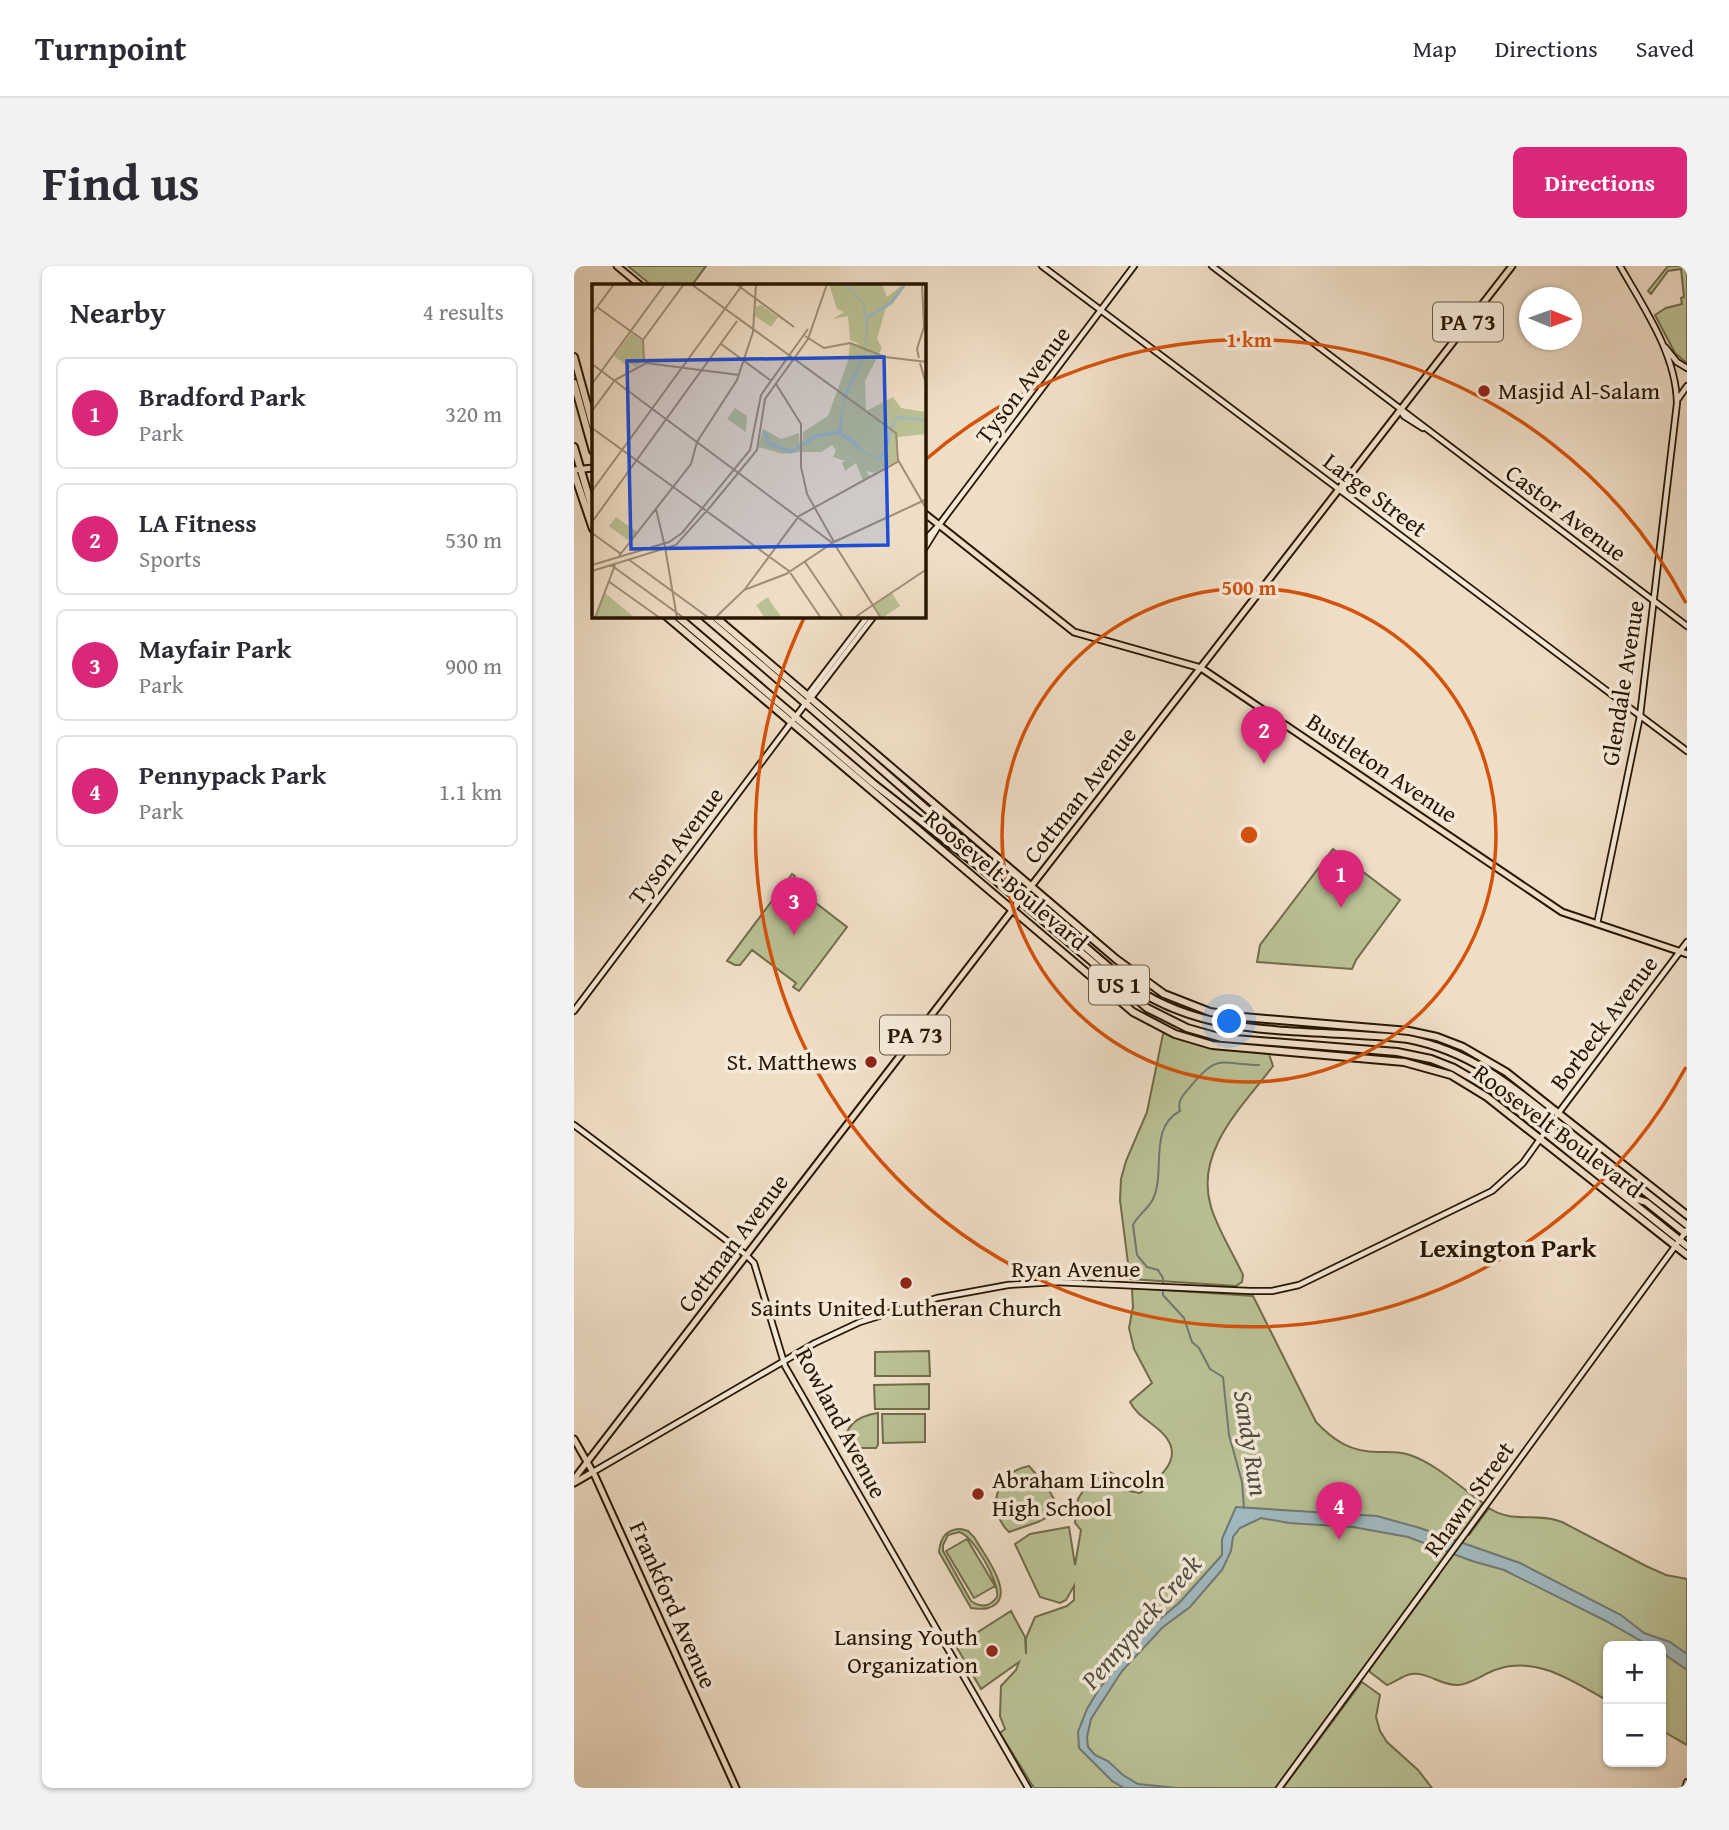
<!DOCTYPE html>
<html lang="en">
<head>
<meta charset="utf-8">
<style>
	body { margin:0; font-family:"Gentium Book Plus",serif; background:#f2f2f3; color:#2b2b33 }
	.controls { position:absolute; right:21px; bottom:21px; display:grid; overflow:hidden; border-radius:10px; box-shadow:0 2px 5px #0004 }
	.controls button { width:63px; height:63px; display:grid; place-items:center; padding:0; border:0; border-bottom:2px solid #e1e1e2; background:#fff; color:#2b2b33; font:35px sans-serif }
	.compass { position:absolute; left:945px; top:21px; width:63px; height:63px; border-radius:50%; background:#fff; box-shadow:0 2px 5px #0004; rotate:91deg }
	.you { position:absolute; left:656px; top:756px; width:24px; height:24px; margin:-18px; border:5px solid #fff; border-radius:50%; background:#1a73e8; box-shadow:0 0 0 10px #1a73e833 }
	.badge { display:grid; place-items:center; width:46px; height:46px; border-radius:50%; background:#db2777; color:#fff; font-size:23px; font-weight:700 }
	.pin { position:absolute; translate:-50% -58px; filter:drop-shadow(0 2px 4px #0008) }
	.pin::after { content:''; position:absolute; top:37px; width:24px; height:21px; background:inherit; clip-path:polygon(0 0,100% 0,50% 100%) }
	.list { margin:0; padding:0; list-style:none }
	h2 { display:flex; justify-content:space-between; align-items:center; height:91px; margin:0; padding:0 28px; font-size:30px }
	h2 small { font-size:23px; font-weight:400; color:#7c7c81 }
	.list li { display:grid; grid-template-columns:46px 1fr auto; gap:21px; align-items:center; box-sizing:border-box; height:112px; margin:0 14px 14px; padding:0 14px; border:2px solid #e1e1e2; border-radius:10px }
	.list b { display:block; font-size:26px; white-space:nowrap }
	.list p { margin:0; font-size:23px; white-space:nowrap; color:#7c7c81 }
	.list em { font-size:23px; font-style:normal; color:#7c7c81 }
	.map { position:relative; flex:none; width:1113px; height:1522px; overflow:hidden; border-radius:10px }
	header { display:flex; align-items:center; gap:42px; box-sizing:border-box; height:98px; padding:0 35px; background:#fff; border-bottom:2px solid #e1e1e2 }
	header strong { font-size:33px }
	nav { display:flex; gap:38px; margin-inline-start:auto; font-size:24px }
	.intro { display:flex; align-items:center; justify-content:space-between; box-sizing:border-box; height:168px; padding:0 42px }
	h1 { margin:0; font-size:49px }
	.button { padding:18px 32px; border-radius:10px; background:#db2777; color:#fff; font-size:24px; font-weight:700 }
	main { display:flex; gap:42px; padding:0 42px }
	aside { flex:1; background:#fff; border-radius:10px; box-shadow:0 2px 5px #0004 }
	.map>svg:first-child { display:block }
	.green { fill:#bac194; stroke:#706c4a; stroke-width:2; fill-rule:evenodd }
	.water { fill:#a0b9c0; stroke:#707874; stroke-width:2 }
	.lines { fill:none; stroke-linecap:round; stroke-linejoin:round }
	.stream { stroke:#707874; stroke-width:2 }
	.secondary-casing { stroke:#271601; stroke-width:8 }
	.primary-casing { stroke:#271601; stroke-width:9 }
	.highway-casing { stroke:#271601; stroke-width:10 }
	.secondary { stroke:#f5eada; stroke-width:4.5 }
	.primary { stroke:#efdec6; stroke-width:5 }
	.highway { stroke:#efdec6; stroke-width:6 }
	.primary-bridge-casing { stroke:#271601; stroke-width:9; stroke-linecap:butt }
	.primary-bridge { stroke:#efdec6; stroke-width:5 }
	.ring { fill:none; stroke:#d5520b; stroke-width:3.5 }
	.poi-dot { fill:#8f2418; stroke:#f5eada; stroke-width:2.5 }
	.labels { text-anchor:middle; stroke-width:7; stroke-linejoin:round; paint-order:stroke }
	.shield { fill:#f5eada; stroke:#655642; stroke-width:2 }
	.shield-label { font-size:23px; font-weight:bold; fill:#271601 }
	.street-label { font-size:24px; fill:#271601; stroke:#f5eada }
	.poi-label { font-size:24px; fill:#271601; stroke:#f5eada; text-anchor:start }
	.neighbourhood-label { font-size:26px; font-weight:bold; fill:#271601; stroke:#f5eada }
	.water-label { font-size:26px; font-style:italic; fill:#514f44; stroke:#f5eada }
	.inset-river { fill:none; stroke:#a0b9c0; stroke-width:3.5 }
	.inset-road { fill:none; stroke:#9f8e77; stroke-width:2 }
	.view { fill:#1d4ed8; fill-opacity:0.15; stroke:#1d4ed8; stroke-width:3.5 }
	.inset-edge { fill:none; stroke:#271601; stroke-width:3.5 }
	.centre { fill:#d5520b; stroke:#f5eada; stroke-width:3.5 }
	.ring-label { font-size:21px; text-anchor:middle; font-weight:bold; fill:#d5520b; stroke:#f5eada; stroke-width:7; stroke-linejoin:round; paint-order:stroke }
</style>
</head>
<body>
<header>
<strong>Turnpoint</strong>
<nav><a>Map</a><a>Directions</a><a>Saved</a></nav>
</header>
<div class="intro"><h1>Find us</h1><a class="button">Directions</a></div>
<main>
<aside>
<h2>Nearby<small>4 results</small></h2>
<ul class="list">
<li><span class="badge">1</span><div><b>Bradford Park</b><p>Park</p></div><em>320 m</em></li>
<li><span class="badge">2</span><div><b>LA Fitness</b><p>Sports</p></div><em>530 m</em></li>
<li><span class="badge">3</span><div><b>Mayfair Park</b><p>Park</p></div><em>900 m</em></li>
<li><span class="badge">4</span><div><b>Pennypack Park</b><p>Park</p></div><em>1.1 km</em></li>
</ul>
</aside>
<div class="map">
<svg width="1113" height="1522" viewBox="0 0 1113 1522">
	<rect width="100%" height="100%" fill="#efdec6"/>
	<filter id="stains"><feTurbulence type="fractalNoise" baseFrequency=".00286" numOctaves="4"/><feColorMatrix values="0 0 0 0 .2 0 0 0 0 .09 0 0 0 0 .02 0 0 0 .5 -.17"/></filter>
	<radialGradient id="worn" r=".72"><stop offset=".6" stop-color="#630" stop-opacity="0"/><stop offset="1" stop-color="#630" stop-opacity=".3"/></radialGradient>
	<path class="green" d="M54,0H132L118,19H77Z
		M1094,0H1113V97L1101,87L1081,49L1092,42L1108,38L1107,32L1110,31L1107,3L1094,5L1077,28L1074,25Z
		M759,583L826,634L782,694L778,703L683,696L686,679Z
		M218,608L221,610L216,617L273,661L225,725L219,721L222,717L178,684L166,699H161L153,695Z
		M592,767C626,781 659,784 695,788L699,800C669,840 620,885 637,941C644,964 659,987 669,1009L668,1016L662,1020L556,1013L546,934L547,913L552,895L573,846L589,768Z
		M560,1022L679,1030L742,1156C760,1175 777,1186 804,1186C814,1186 826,1185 836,1189C862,1198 886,1221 909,1237L890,1267L895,1269L915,1242C938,1258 963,1246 988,1256L1072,1300L1092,1309L1113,1313V1479L1087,1464V1380H1034V1435C1000,1416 964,1390 924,1403C910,1407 898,1418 884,1419C867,1420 855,1406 837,1408C828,1410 821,1416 813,1419L796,1406V1403L865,1309L861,1305L702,1522H460L426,1467L431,1463L426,1450L427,1420L442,1404L445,1396L407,1423L382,1380L437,1345L451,1371L452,1388V1372L461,1351L493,1340L500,1334V1320L492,1334L486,1337L466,1331L441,1278L456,1268L495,1261L501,1299L507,1264L501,1257L504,1233L509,1225L530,1207L536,1206L545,1212L550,1224L566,1227C592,1207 616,1186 579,1159C569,1151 562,1147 556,1136L578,1117L560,1083L555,1062L559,1041L558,1024Z
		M355,1085L356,1110H301V1086Z
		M355,1118V1143H301L300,1119Z
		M304,1147V1179L302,1182H271C269,1159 284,1150 304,1147Z
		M308,1148H351V1176L309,1177Z
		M455,1200L474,1222L484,1241L483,1246L464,1256L435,1266C411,1243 422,1206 455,1200Z
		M387,1263L394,1265L400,1271C409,1287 446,1333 414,1342C408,1344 402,1342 397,1342L365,1286C366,1273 372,1263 387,1263ZM385,1266C399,1269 426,1317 423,1331C416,1341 407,1342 397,1335L369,1285V1279L374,1269Z
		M393,1273L421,1320L400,1332L372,1285Z
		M788,1416L806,1429L802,1451L806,1465L813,1476L844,1504L858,1522H709Z"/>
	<path class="water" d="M662,1241L803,1250L846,1262L946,1297L1047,1349L1070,1367L1096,1376L1113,1388V1404L1087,1386V1380H1076L1030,1354L930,1304L898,1295L834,1271L779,1261L715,1257L687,1252L666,1262L659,1271L657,1285L648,1304L616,1341L589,1361L548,1405L517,1453L513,1471L514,1481L521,1489L534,1495L549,1509L564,1518L603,1522H550L538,1515L505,1482L504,1466L513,1443L525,1423L568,1368L605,1337L648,1289V1273Z"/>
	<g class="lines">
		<path class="stream" d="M670,1242L668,1216L655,1169L649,1111L636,1103L625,1082L618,1076L610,1052L589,1029V1012L584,1004L573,1001L563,989L559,959C564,949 575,942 579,933C592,905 574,862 606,845C603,835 609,829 616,821C644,787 645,798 685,799"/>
		<g class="secondary-casing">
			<path id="secondary" d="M468,0L1113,485
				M638,0L1113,360
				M1091,81L1103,96L1113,102
				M1104,133L1113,120
				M826,144L830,150L849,162
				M350,275L364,260
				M350,283L365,259L560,0
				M233,430L294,350
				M1023,658L1066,450L1103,137C1102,88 1070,42 1046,0
				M0,745L232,437L237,432L300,350
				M983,849L1113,676
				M0,859L172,989L180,997L211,1100L454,1522
				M19,1206L241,1077L286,1056L363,1032L434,1019L481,1016L676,1025H698L725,1019L918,925L949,897L976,859
				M705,1522L1113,964
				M1111,1522L1113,1516"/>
		</g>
		<g class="primary-casing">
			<path id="primary" d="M43,0L66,19
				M0,204L19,202
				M350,247L500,366L627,402L988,646L1113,688
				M455,623L938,0
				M0,1173L21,1210L162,1522
				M0,1213L443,638
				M0,1217L19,1206"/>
		</g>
		<g class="highway-casing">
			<path id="highway" d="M0,91L19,160
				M0,117L19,185
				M0,181L19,245
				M0,207L19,263
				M92,350L559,746L601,768L638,779L830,796L877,809L913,831L1113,989
				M103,350L300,518L407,602L573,742L613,762L648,772L823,786L857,793L880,802L918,824L1113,980
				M130,350C271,470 409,594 550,714C630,777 739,761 834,773C902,786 946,827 999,869C1037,899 1075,929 1113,959
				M140,350L542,693L590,728L636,746L669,751L835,765L863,771L889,781L932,806L1113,949
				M552,705L571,726
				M925,828L941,831L976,859
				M975,861L1009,888L1028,893
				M1056,931L1072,936L1111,967"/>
		</g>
		<use href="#secondary" class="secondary"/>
		<use href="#primary" class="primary"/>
		<use href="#highway" class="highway"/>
		<g class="primary-bridge-casing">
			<path id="primary-bridge" d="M443,638L452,626"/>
		</g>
		<use href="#primary-bridge" class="primary-bridge"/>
	</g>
	<g class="ring">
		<circle cx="675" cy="569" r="247"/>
		<path d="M1112 801A495 495 0 0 1 230 352M350 195A495 495 0 0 1 1112 337"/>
	</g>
	<g class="poi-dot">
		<circle cx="910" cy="125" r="7"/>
		<circle cx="297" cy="796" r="7"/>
		<circle cx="332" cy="1017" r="7"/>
		<circle cx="404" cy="1228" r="7"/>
		<circle cx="418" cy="1385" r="7"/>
	</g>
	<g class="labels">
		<g class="shield">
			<rect x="859" y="36.5" width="70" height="39" rx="5"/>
			<rect x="515" y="699.5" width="60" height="39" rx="5"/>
			<rect x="306" y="749.5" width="70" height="39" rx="5"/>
		</g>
		<g class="shield-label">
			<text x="894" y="64">PA 73</text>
			<text x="545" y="727">US 1</text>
			<text x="341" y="777">PA 73</text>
		</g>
		<g class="street-label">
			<text transform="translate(449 119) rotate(-53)" y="8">Tyson Avenue</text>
			<text transform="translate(801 229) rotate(37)" y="8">Large Street</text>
			<text transform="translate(992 247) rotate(37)" y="8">Castor Avenue</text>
			<text transform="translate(1049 417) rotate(-81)" y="8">Glendale Avenue</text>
			<text transform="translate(808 502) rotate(34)" y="8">Bustleton Avenue</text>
			<text transform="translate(506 529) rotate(-52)" y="8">Cottman Avenue</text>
			<text transform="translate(102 580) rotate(-53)" y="8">Tyson Avenue</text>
			<text transform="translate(432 614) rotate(40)" y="8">Roosevelt Boulevard</text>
			<text transform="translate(1030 757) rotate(-53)" y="8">Borbeck Avenue</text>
			<text transform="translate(984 865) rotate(37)" y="8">Roosevelt Boulevard</text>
			<text transform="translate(159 977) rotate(-53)" y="8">Cottman Avenue</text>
			<text x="502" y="1011">Ryan Avenue</text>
			<text transform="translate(267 1157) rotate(62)" y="8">Rowland Avenue</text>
			<text transform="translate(895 1233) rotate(-54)" y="8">Rhawn Street</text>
			<text transform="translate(99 1339) rotate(66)" y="8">Frankford Avenue</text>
		</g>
		<g class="poi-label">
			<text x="924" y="133">Masjid Al-Salam</text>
			<text x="283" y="804" text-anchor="end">St. Matthews</text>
			<text x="332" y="1050" text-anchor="middle">Saints United Lutheran Church</text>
			<text x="418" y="1222">Abraham Lincoln<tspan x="418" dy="28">High School</tspan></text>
			<text x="404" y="1379" text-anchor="end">Lansing Youth<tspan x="404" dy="28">Organization</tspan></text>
		</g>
		<g class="neighbourhood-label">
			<text x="934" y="991">Lexington Park</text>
		</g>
		<g class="water-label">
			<text transform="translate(677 1177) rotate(81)" y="9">Sandy Run</text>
			<text transform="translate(567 1356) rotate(-49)" y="9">Pennypack Creek</text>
		</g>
	</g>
	<g transform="translate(18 18)">
		<rect width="334" height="334" fill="#efdec6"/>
		<path d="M237,0H290L295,13L312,0L294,23L285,55L290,64L273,97L274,127L301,113L309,124L334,128V150L306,153V176L282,189L274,187L278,192L271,197L264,179L253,187L250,178L254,177L241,173L244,166L240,161L229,168H210L211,148L236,132L256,77L258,59L269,61L258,56L256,32L241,35L252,28L245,25ZM169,21L186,33L179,43L163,32L164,23ZM39,49L50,57L52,76L44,83L36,78L39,85L22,72ZM143,124L155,132L154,148L135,135ZM171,145L189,155L207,149L208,168L191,170L166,163ZM24,233L45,248L37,257L17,242ZM13,309L43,334H4ZM300,309L308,322L290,334L282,321ZM176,313L180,320L190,334H173L164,321Z" fill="#bac194"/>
		<path d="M252,0H255L270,17L277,35L273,71L251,121L250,149L260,154L274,169L286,174L293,166L298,143L304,132L329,134L334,140L328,136L304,135L294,168L288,176L277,172L246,150L252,110L272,70L274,39L270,19Z" fill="#a0b9c0"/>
		<path class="inset-river" d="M276,33L299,19L313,0M172,147L177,160L199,168L224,152L247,148"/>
		<path class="inset-road" d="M99,0L304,149L306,176L335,226M144,0L202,43M5,23L51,56M0,30L22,0M213,52L232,64L258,59L293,73L335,78M129,60L178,96M327,74L325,65L332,43L330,0M52,77L51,56L92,0M328,79L335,103M0,80L243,261L289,334M0,100L73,0M184,100L209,140V183L215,210L242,258M0,127L23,96L54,79L147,91M0,144L197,287L229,334M0,207L151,0M64,225L73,263M0,238L145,37M0,249L29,270M73,263L85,334M27,272L99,180L105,158L145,96L161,48L164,0M36,275L117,334M213,278L251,334M0,281L77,258L90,249L158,166L169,111L216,45M19,281L92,334M0,287L84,261L119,222L165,166L173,115L216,55L235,0M16,297L68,334M153,305L207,232L307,177M281,321L335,285M3,334L23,281M123,334L152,306L194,290L242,258L335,215M262,334L281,321"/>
		<path class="view" d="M292,73L296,261L39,265L35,77Z"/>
		<rect width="334" height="334" class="inset-edge"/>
	</g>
	<circle cx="675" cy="569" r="10" class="centre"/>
	<g class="ring-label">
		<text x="675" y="81">1 km</text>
		<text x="675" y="329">500 m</text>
	</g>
	<rect width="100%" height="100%" filter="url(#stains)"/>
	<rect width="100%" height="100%" fill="url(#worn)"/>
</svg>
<div class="controls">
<button>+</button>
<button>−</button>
</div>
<svg class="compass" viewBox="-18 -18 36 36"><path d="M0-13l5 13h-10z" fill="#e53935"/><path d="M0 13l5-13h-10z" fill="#7c7c81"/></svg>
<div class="you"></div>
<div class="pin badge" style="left:767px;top:642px">1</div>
<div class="pin badge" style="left:690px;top:498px">2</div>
<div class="pin badge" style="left:220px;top:669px">3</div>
<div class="pin badge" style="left:765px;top:1274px">4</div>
</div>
</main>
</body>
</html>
